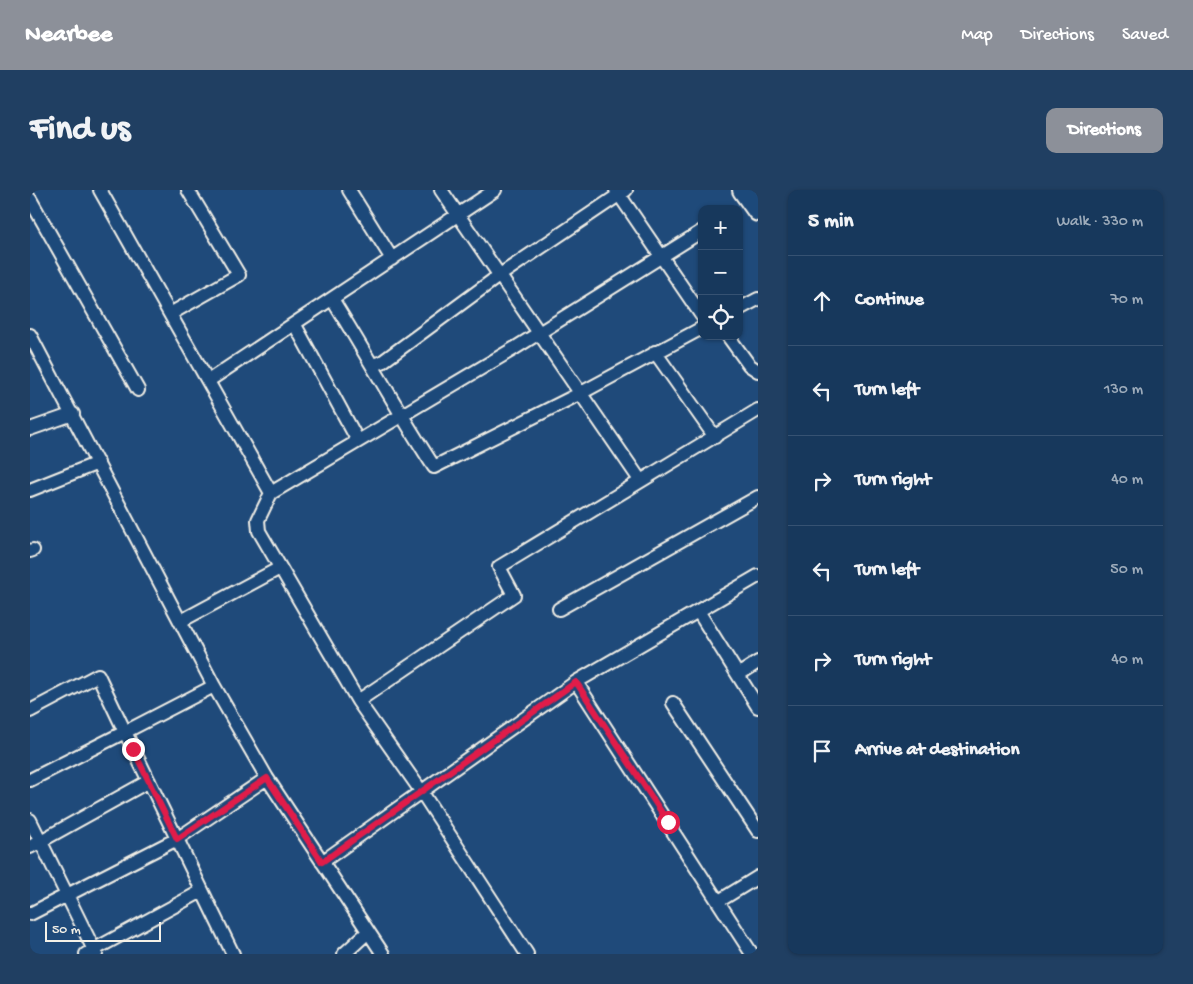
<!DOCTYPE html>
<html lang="en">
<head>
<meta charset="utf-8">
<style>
	body { margin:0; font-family:"Gochi Hand",sans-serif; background:#203f62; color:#f1f3f6 }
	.controls { position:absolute; right:15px; top:15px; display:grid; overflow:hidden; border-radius:10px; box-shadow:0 1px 4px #0004 }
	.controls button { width:45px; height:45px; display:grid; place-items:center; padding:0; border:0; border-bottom:1px solid #365272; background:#17385c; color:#f1f3f6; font:25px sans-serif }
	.scale { position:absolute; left:15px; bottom:12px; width:116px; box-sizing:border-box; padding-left:5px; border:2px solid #f4f1e8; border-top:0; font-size:14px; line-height:18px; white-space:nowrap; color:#f4f1e8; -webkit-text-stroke:4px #1f4a7a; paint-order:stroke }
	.stop { position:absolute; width:15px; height:15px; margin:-11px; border:4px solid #e11d48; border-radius:50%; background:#fff }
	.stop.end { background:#e11d48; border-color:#fff; box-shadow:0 1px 5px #0008 }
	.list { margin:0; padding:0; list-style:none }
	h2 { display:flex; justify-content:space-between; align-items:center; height:65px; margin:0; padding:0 20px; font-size:21px }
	h2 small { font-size:16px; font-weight:400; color:#9eacbb }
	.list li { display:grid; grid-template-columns:32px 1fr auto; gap:15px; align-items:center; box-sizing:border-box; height:90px; padding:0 20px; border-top:1px solid #365272 }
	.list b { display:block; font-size:19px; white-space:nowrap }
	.list em { font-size:16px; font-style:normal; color:#9eacbb }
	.icon { flex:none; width:28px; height:28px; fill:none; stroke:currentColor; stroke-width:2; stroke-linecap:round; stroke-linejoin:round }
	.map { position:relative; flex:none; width:728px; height:764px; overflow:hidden; border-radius:10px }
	header { display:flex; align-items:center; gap:30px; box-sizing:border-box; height:70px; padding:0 25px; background:#8c9099; color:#fff }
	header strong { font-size:24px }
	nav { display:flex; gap:28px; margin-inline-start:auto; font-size:18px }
	.intro { display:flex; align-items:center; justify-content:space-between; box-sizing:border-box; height:120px; padding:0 30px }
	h1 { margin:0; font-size:35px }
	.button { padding:12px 22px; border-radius:10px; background:#8c9099; color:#fff; font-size:18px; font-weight:700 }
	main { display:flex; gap:30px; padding:0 30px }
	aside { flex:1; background:#17385c; border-radius:10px; box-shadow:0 1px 4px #0004 }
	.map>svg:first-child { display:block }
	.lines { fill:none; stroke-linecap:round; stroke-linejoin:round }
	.street-casing { stroke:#f4f1e8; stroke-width:16 }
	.primary-casing { stroke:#f4f1e8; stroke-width:24 }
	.street { stroke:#1f4a7a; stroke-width:12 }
	.primary { stroke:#1f4a7a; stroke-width:20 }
	.route { stroke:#e11d48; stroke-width:6 }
</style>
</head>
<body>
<header>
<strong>Nearbee</strong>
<nav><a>Map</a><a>Directions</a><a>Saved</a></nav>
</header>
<div class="intro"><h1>Find us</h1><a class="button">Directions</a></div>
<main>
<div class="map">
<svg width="728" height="764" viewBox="0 0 728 764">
	<rect width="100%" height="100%" fill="#1f4a7a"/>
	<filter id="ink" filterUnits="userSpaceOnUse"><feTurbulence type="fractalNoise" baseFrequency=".02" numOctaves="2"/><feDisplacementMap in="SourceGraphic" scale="10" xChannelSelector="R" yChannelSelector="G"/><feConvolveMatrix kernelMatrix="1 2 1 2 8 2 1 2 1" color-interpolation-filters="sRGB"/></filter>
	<g filter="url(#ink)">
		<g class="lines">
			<g class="street-casing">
				<path id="street" d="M70,0L241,303L485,158L672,41
					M319,0L362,69
					M411,0L610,290
					M586,0L672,126
					M0,9L108,200
					M302,109C337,165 368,222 404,277L551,203L672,138
					M709,119L728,109
					M140,124L209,85L158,0
					M265,135L328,251
					M0,145L184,496L237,588L353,764
					M698,146L719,175L728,181
					M625,162L685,247
					M343,175L352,172L470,85L596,0
					M178,191L465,0
					M0,239L43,224
					M0,300L68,273
					M241,303L228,330L229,341L328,511
					M0,361L3,360
					M529,419L728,307
					M668,421L728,517
					M151,431L250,378
					M708,485L728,472
					M546,492L722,764
					M184,496L95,542L203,764
					M643,513L728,641
					M0,521L68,485L95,542L0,590
					M0,630L66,764
					M0,657L119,591
					M292,672L546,492L728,386
					M689,711L728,687
					M0,724L147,649L237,588
					M56,764L172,701
					M314,764L338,742
					M497,764L391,601L328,511L484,405L469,377L728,220"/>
			</g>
			<g class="primary-casing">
				<path id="primary" d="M713,0L728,21"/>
			</g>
			<use href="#street" class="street"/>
			<use href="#primary" class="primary"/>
		</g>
	</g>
	<g class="lines" filter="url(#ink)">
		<path class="route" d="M103,559L147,649L237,588L292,672L546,492L638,632"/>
	</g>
</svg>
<div class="controls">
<button>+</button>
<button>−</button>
<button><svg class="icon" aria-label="locate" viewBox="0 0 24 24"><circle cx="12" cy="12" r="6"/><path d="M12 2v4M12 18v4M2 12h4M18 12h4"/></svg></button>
</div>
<div class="scale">50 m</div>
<div class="stop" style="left:638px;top:632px"></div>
<div class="stop end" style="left:103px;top:559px"></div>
</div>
<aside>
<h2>5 min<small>Walk · 330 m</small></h2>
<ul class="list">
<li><svg class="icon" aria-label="ahead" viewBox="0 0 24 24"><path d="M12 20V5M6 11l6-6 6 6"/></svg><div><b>Continue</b></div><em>70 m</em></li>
<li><svg class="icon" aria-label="left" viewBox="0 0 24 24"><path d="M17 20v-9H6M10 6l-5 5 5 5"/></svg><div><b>Turn left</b></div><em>130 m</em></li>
<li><svg class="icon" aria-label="right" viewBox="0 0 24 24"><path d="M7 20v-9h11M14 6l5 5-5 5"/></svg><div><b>Turn right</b></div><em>40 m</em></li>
<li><svg class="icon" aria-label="left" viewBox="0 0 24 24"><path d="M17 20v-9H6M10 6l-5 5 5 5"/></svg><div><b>Turn left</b></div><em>50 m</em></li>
<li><svg class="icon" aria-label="right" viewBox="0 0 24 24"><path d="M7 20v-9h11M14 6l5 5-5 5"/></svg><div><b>Turn right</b></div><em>40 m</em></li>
<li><svg class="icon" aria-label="arrive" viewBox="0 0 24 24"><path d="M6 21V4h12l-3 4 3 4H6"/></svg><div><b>Arrive at destination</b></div></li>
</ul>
</aside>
</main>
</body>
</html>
